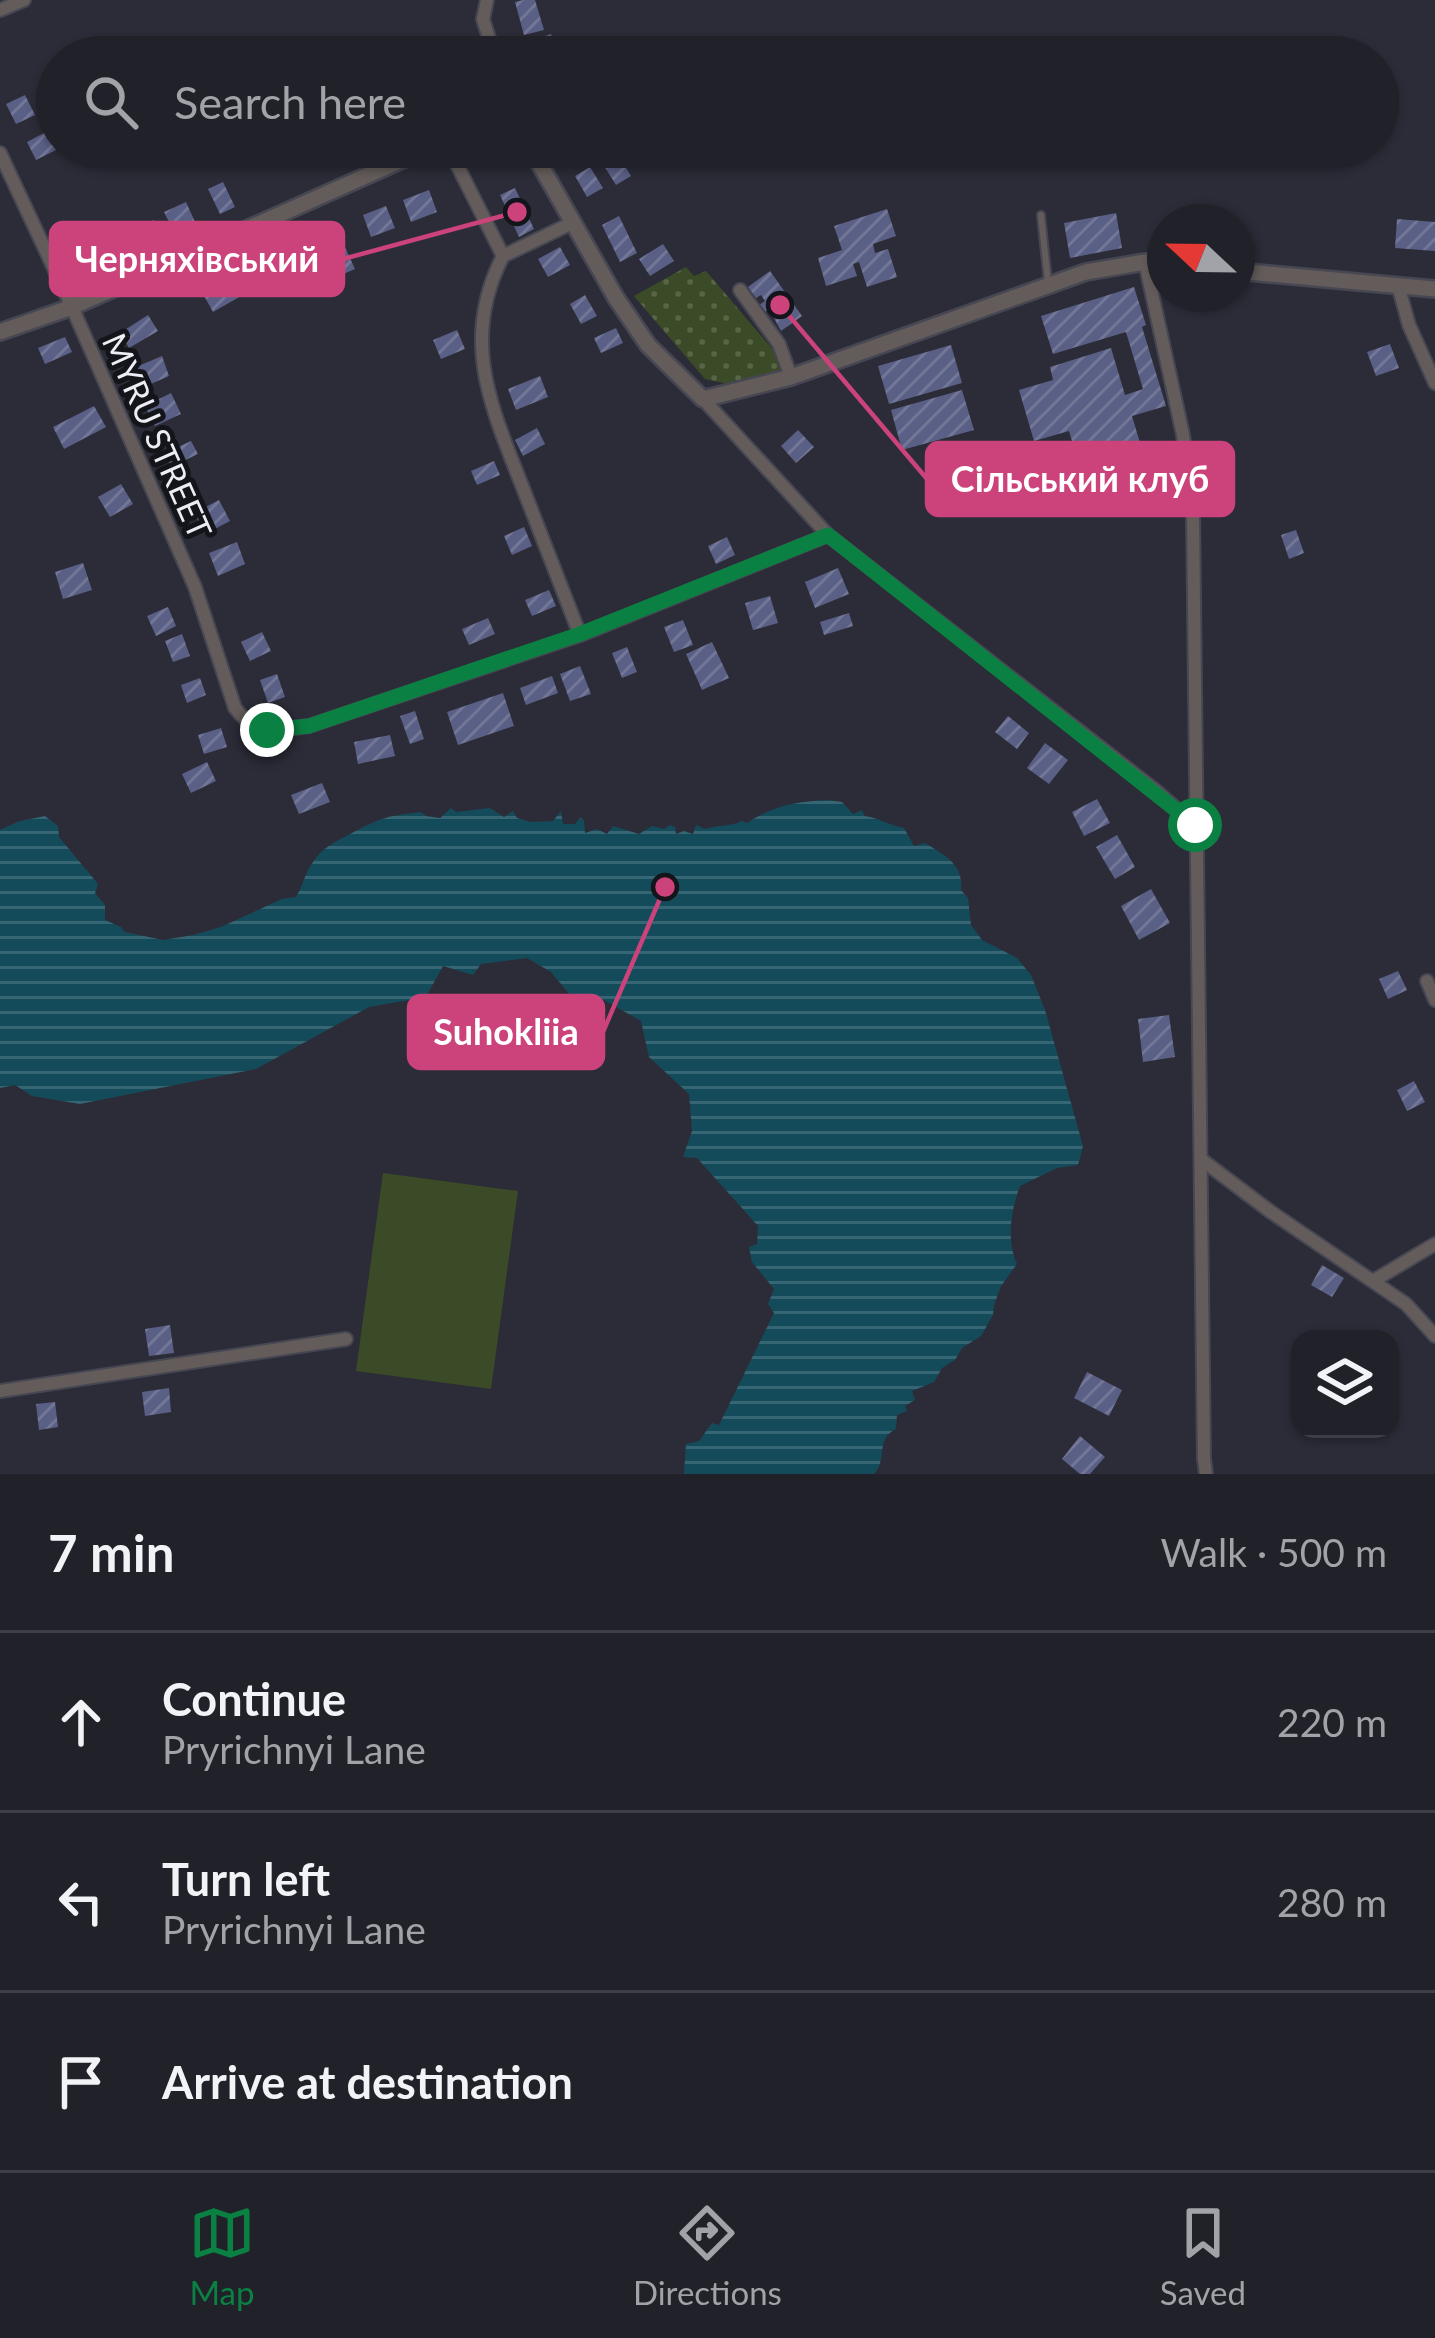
<!DOCTYPE html>
<html lang="en">
<head>
<meta charset="utf-8">
<style>
	body { margin:0; font-family:Lato,sans-serif; background:#282931; color:#f1f3f6 }
	.controls { position:absolute; right:36px; bottom:36px; display:grid; overflow:hidden; border-radius:24px; box-shadow:0 3px 9px #0004 }
	.controls button { width:108px; height:108px; display:grid; place-items:center; padding:0; border:0; border-bottom:3px solid #3d3e46; background:#202129; color:#f1f3f6; font:60px sans-serif }
	.compass { position:absolute; left:1147px; top:204px; width:108px; height:108px; border-radius:50%; background:#202129; box-shadow:0 3px 9px #0004; rotate:292deg }
	.stop { position:absolute; width:36px; height:36px; margin:-27px; border:9px solid #0b8043; border-radius:50%; background:#fff }
	.stop.end { background:#0b8043; border-color:#fff; box-shadow:0 3px 12px #0008 }
	.list { margin:0; padding:0; list-style:none }
	h2 { display:flex; justify-content:space-between; align-items:center; height:156px; margin:0; padding:0 48px; font-size:51px }
	h2 small { font-size:39px; font-weight:400; color:#a2a3a8 }
	.list li { display:grid; grid-template-columns:78px 1fr auto; gap:36px; align-items:center; box-sizing:border-box; height:180px; padding:0 48px; border-top:3px solid #3d3e46 }
	.list b { display:block; font-size:45px; white-space:nowrap }
	.list p { margin:0; font-size:39px; white-space:nowrap; color:#a2a3a8 }
	.list em { font-size:39px; font-style:normal; color:#a2a3a8 }
	.icon { flex:none; width:66px; height:66px; fill:none; stroke:currentColor; stroke-width:2; stroke-linecap:round; stroke-linejoin:round }
	.map { position:relative; flex:none; width:1435px; height:1474px; overflow:hidden }
	.search { position:absolute; background:#202129; box-shadow:0 3px 9px #0004; left:36px; right:36px; top:36px; height:132px; display:flex; align-items:center; gap:30px; box-sizing:border-box; padding:0 42px; border-radius:66px; color:#a2a3a8; font-size:45px }
	.sheet { height:696px; background:#202129 }
	nav { display:flex; justify-content:space-around; align-items:center; box-sizing:border-box; height:168px; border-top:3px solid #3d3e46; background:#202129; font-size:33px; color:#a2a3a8 }
	nav a { display:grid; justify-items:center; gap:6px }
	nav .on { color:#0b8043 }
	.map>svg:first-child { display:block }
	.park { fill:url(#park-dots) }
	.pitch { fill:#3c4b27 }
	.water { fill:url(#water-rules) }
	.building { fill:url(#building-hatch) }
	.lines { fill:none; stroke-linecap:round; stroke-linejoin:round }
	.service-casing { stroke:#464752; stroke-width:10 }
	.minor-casing { stroke:#464752; stroke-width:16 }
	.tertiary-casing { stroke:#464752; stroke-width:20 }
	.service { stroke:#635c5b; stroke-width:6 }
	.minor { stroke:#635c5b; stroke-width:12 }
	.tertiary { stroke:#635c5b; stroke-width:15 }
	.route { stroke:#0b8043; stroke-width:15 }
	.labels { text-anchor:middle; stroke-width:10; stroke-linejoin:round; paint-order:stroke }
	.street-label { font-size:33px; fill:#edeef5; stroke:#14151a }
	.leader { fill:none; stroke:#cb437a; stroke-width:4.5 }
	.callout-dot { fill:#cb437a; stroke:#14151a; stroke-width:4.5 }
	.callout { fill:#cb437a; stroke:#cb437a; stroke-width:4.5 }
	.callout-label { font-size:36px; text-anchor:middle; font-weight:bold; fill:#fff }
</style>
</head>
<body>
<div class="map">
<svg width="1435" height="1474" viewBox="0 0 1435 1474">
	<defs>
		<pattern id="park-dots" width="8" height="8" patternUnits="userSpaceOnUse" patternTransform="scale(3)"><rect width="8" height="8" fill="#3c4b27"/><path d="M2 2h.1M6 6h.1" fill="none" stroke="#586547" stroke-width="1.8" stroke-linecap="round"/></pattern>
		<pattern id="water-rules" width="6" height="5" patternUnits="userSpaceOnUse" patternTransform="scale(3)"><rect width="6" height="5" fill="#144b5b"/><path d="M0 2.5h6" fill="none" stroke="#366573"/></pattern>
		<pattern id="building-hatch" width="6" height="6" patternUnits="userSpaceOnUse" patternTransform="scale(3)"><rect width="6" height="6" fill="#5a5f85"/><path d="M-1 1l2-2M0 6l6-6M5 7l2-2" fill="none" stroke="#727697"/></pattern>
	</defs>
	<rect width="100%" height="100%" fill="#2b2c37"/>
	<path class="park" d="M686,267L694,276L706,271L780,358V372L765,380L728,384L705,379L634,296Z"/>
	<path class="pitch" d="M383,1173L518,1191L491,1389L356,1371Z"/>
	<path class="water" d="M828,800L842,802L853,814L862,810L865,816C879,818 889,825 904,828L914,846L925,843C944,855 964,864 961,890L968,898L971,925L982,940L1017,958L1031,975L1045,1010L1083,1146L1078,1165L1057,1168L1020,1186C1011,1210 1006,1240 1017,1264L1001,1286L994,1305L993,1315L981,1336L962,1348L955,1360L942,1368L934,1382L912,1391L915,1400L905,1406L907,1411L897,1415L896,1429C875,1439 888,1459 874,1474H684L686,1444L699,1441L712,1423L719,1425L774,1313L768,1304L774,1289L752,1262L749,1247L757,1244L758,1226L697,1158L683,1157L692,1131L689,1094L649,1057L641,1021L602,999L581,1008L551,972L527,958L481,964L473,975L443,966L426,997L369,1007L256,1069L80,1104L32,1096L15,1085L0,1088V830L20,821L45,816L58,826L59,837L98,884L95,893L105,905V920L121,927L125,932L163,940L193,935L221,927L282,899L296,897C303,886 305,872 313,862C322,848 335,842 350,834C382,817 387,816 421,812L426,816L440,818L451,808L456,812L490,808L504,817L513,811L517,818L531,822L553,821L561,811L563,824H575L580,818L584,820L585,833L597,829L607,834L613,826L639,834L652,826L664,829L670,825L675,827L676,834L684,831L693,834L696,825L705,829C718,825 729,827 742,821L747,823C772,806 798,801 828,800Z"/>
	<path class="building" d="M523,0H535L544,30L524,35L515,2Z
		M551,34L559,57H529L524,43Z
		M25,95L35,115L16,124L6,104Z
		M46,132L56,150L36,160L27,142Z
		M616,152L631,176L616,185L601,161Z
		M590,167L603,188L587,197L575,176Z
		M223,182L235,207L220,214L208,189Z
		M515,188L534,229L519,237L500,195Z
		M429,190L437,212L411,222L403,200Z
		M186,202L196,224L175,234L164,212Z
		M386,206L395,228L371,237L363,215Z
		M887,209L896,236L873,244L875,253L888,249L897,277L867,287L859,262L853,264L857,276L826,286L818,258L842,250L834,226Z
		M1116,213L1122,248L1070,258L1064,223Z
		M619,216L637,253L620,262L602,225Z
		M1397,219L1435,222V251L1395,248Z
		M154,220L163,241L145,249L136,228Z
		M663,244L674,261L650,276L639,259Z
		M344,245L355,269L334,278L323,254Z
		M560,247L570,265L548,277L538,259Z
		M770,271L802,316L781,331L769,309L765,312L759,305L765,301L761,295L756,298L748,287Z
		M230,276L241,296L213,312L202,292Z
		M1134,287L1146,325L1142,327L1166,406L1132,416L1156,496L1094,515L1069,431L1034,441L1019,390L1053,380L1050,367L1111,348L1125,395L1143,389L1126,332L1053,354L1041,316Z
		M585,295L597,316L581,324L570,304Z
		M148,315L158,331L129,348L120,333Z
		M616,328L623,343L601,353L594,338Z
		M457,330L465,349L441,359L433,340Z
		M65,337L72,352L45,364L38,348Z
		M1390,344L1399,368L1376,376L1367,352Z
		M951,345L962,383L889,404L878,366Z
		M162,356L169,376L144,387L136,367Z
		M540,376L548,397L516,410L508,389Z
		M962,390L974,430L902,450L891,410Z
		M171,393L181,414L155,426L145,406Z
		M94,406L106,427L64,449L53,427Z
		M537,428L545,444L523,456L515,440Z
		M798,430L814,447L796,463L781,446Z
		M191,441L198,454L171,467L165,453Z
		M494,461L500,475L477,485L471,471Z
		M121,484L133,504L110,517L98,497Z
		M219,500L230,521L205,534L194,513Z
		M524,527L532,546L512,555L504,536Z
		M1296,530L1304,553L1289,559L1281,535Z
		M727,537L735,555L716,564L708,546Z
		M237,542L245,564L218,576L209,553Z
		M83,563L92,590L63,599L55,572Z
		M838,568L849,594L815,608L805,582Z
		M549,590L556,606L532,616L525,600Z
		M770,596L778,623L753,630L745,603Z
		M168,607L176,626L156,636L147,616Z
		M849,613L853,626L824,635L820,622Z
		M488,618L495,634L469,645L462,629Z
		M683,620L693,645L674,652L664,627Z
		M262,632L271,651L250,661L241,642Z
		M182,634L190,656L173,662L165,641Z
		M712,642L729,678L702,690L686,654Z
		M627,647L637,672L622,678L612,653Z
		M580,666L591,694L570,701L560,674Z
		M277,674L285,697L268,703L260,680Z
		M552,676L558,693L526,705L520,688Z
		M200,678L206,695L187,703L181,685Z
		M503,693L514,726L458,745L447,712Z
		M415,711L424,739L410,744L400,716Z
		M1008,716L1029,733L1017,749L995,732Z
		M221,728L227,747L204,754L198,735Z
		M390,735L395,756L358,764L354,742Z
		M1045,743L1068,760L1049,784L1027,768Z
		M207,762L216,781L191,793L182,774Z
		M322,783L330,802L299,814L291,795Z
		M1097,799L1110,823L1084,836L1072,812Z
		M1117,835L1135,867L1115,879L1096,847Z
		M1151,889L1170,923L1139,940L1121,906Z
		M1398,971L1407,990L1388,999L1379,979Z
		M1169,1015L1175,1057L1143,1062L1138,1019Z
		M1414,1081L1425,1102L1407,1111L1397,1090Z
		M1322,1265L1344,1278L1332,1297L1311,1285Z
		M170,1325L174,1353L149,1356L145,1329Z
		M1087,1372L1122,1390L1109,1416L1074,1398Z
		M169,1388L171,1412L145,1416L142,1392Z
		M55,1402L58,1427L39,1430L36,1404Z
		M1080,1436L1105,1457L1090,1474H1080L1062,1459Z"/>
	<g class="lines">
		<g class="service-casing">
			<path id="service" d="M1041,215L1048,282"/>
		</g>
		<g class="minor-casing">
			<path id="minor" d="M487,0L483,19L495,57
				M0,10L24,0
				M448,147L503,256
				M0,153L72,307L195,587L235,708C257,737 276,730 309,726L580,635
				M503,256C458,343 494,413 526,496C544,542 562,588 580,635L828,535L1156,791L1195,825
				M503,256L572,223
				M1145,262L1183,435L1193,515L1204,1459L1206,1474
				M1398,285L1409,325L1435,383
				M740,290L779,344L791,377
				M703,399L828,535
				M1427,981L1435,1000
				M1202,1160L1271,1212L1406,1304L1435,1336
				M1373,1281L1435,1244
				M0,1391L346,1339"/>
		</g>
		<g class="tertiary-casing">
			<path id="tertiary" d="M530,147L616,298L648,345L703,399L791,377L1086,272L1145,262L1165,264
				M1237,271L1435,289
				M0,332L72,307L431,147"/>
		</g>
		<use href="#service" class="service"/>
		<use href="#minor" class="minor"/>
		<use href="#tertiary" class="tertiary"/>
	</g>
	<g class="lines">
		<path class="route" d="M267,730L309,726L580,634L828,535L1195,825"/>
	</g>
	<g class="labels">
		<g class="street-label">
			<text transform="translate(157 436) rotate(66)" y="12">MYRU STREET</text>
		</g>
	</g>
	<path class="leader" d="M517 212L343 259M780 305L927 479M665 887L603 1032"/>
	<g class="callout-dot">
		<circle cx="517" cy="212" r="12"/>
		<circle cx="780" cy="305" r="12"/>
		<circle cx="665" cy="887" r="12"/>
	</g>
	<g class="callout">
		<rect x="51" y="223" width="292" height="72" rx="12"/>
		<rect x="927" y="443" width="306" height="72" rx="12"/>
		<rect x="409" y="996" width="194" height="72" rx="12"/>
	</g>
	<g class="callout-label">
		<text x="197" y="272">Черняхівський</text>
		<text x="1080" y="492">Сільський клуб</text>
		<text x="506" y="1045">Suhokliia</text>
	</g>
</svg>
<div class="controls">
<button><svg class="icon" aria-label="layers" viewBox="0 0 24 24"><path d="M12 4l9 5-9 5-9-5zM3 14l9 5 9-5"/></svg></button>
</div>
<svg class="compass" viewBox="-18 -18 36 36"><path d="M0-13l5 13h-10z" fill="#e53935"/><path d="M0 13l5-13h-10z" fill="#a2a3a8"/></svg>
<div class="stop" style="left:1195px;top:825px"></div>
<div class="stop end" style="left:267px;top:730px"></div>
<div class="search"><svg class="icon" aria-label="search" viewBox="0 0 24 24"><circle cx="10" cy="10" r="6"/><path d="M15 15l6 6"/></svg>Search here</div>
</div>
<section class="sheet">
<h2>7 min<small>Walk · 500 m</small></h2>
<ul class="list">
<li><svg class="icon" aria-label="ahead" viewBox="0 0 24 24"><path d="M12 20V5M6 11l6-6 6 6"/></svg><div><b>Continue</b><p>Pryrichnyi Lane</p></div><em>220 m</em></li>
<li><svg class="icon" aria-label="left" viewBox="0 0 24 24"><path d="M17 20v-9H6M10 6l-5 5 5 5"/></svg><div><b>Turn left</b><p>Pryrichnyi Lane</p></div><em>280 m</em></li>
<li><svg class="icon" aria-label="arrive" viewBox="0 0 24 24"><path d="M6 21V4h12l-3 4 3 4H6"/></svg><div><b>Arrive at destination</b></div></li>
</ul>
</section>
<nav>
<a class="on"><svg class="icon" aria-label="map" viewBox="0 0 24 24"><path d="M3 6l6-2 6 2 6-2v14l-6 2-6-2-6 2zM9 4v14M15 6v14"/></svg>Map</a>
<a><svg class="icon" aria-label="directions" viewBox="0 0 24 24"><path d="M12 3l9 9-9 9-9-9zM9 14v-3h6M13 9l2 2-2 2"/></svg>Directions</a>
<a><svg class="icon" aria-label="saved" viewBox="0 0 24 24"><path d="M7 4h10v16l-5-4-5 4z"/></svg>Saved</a>
</nav>
</body>
</html>
